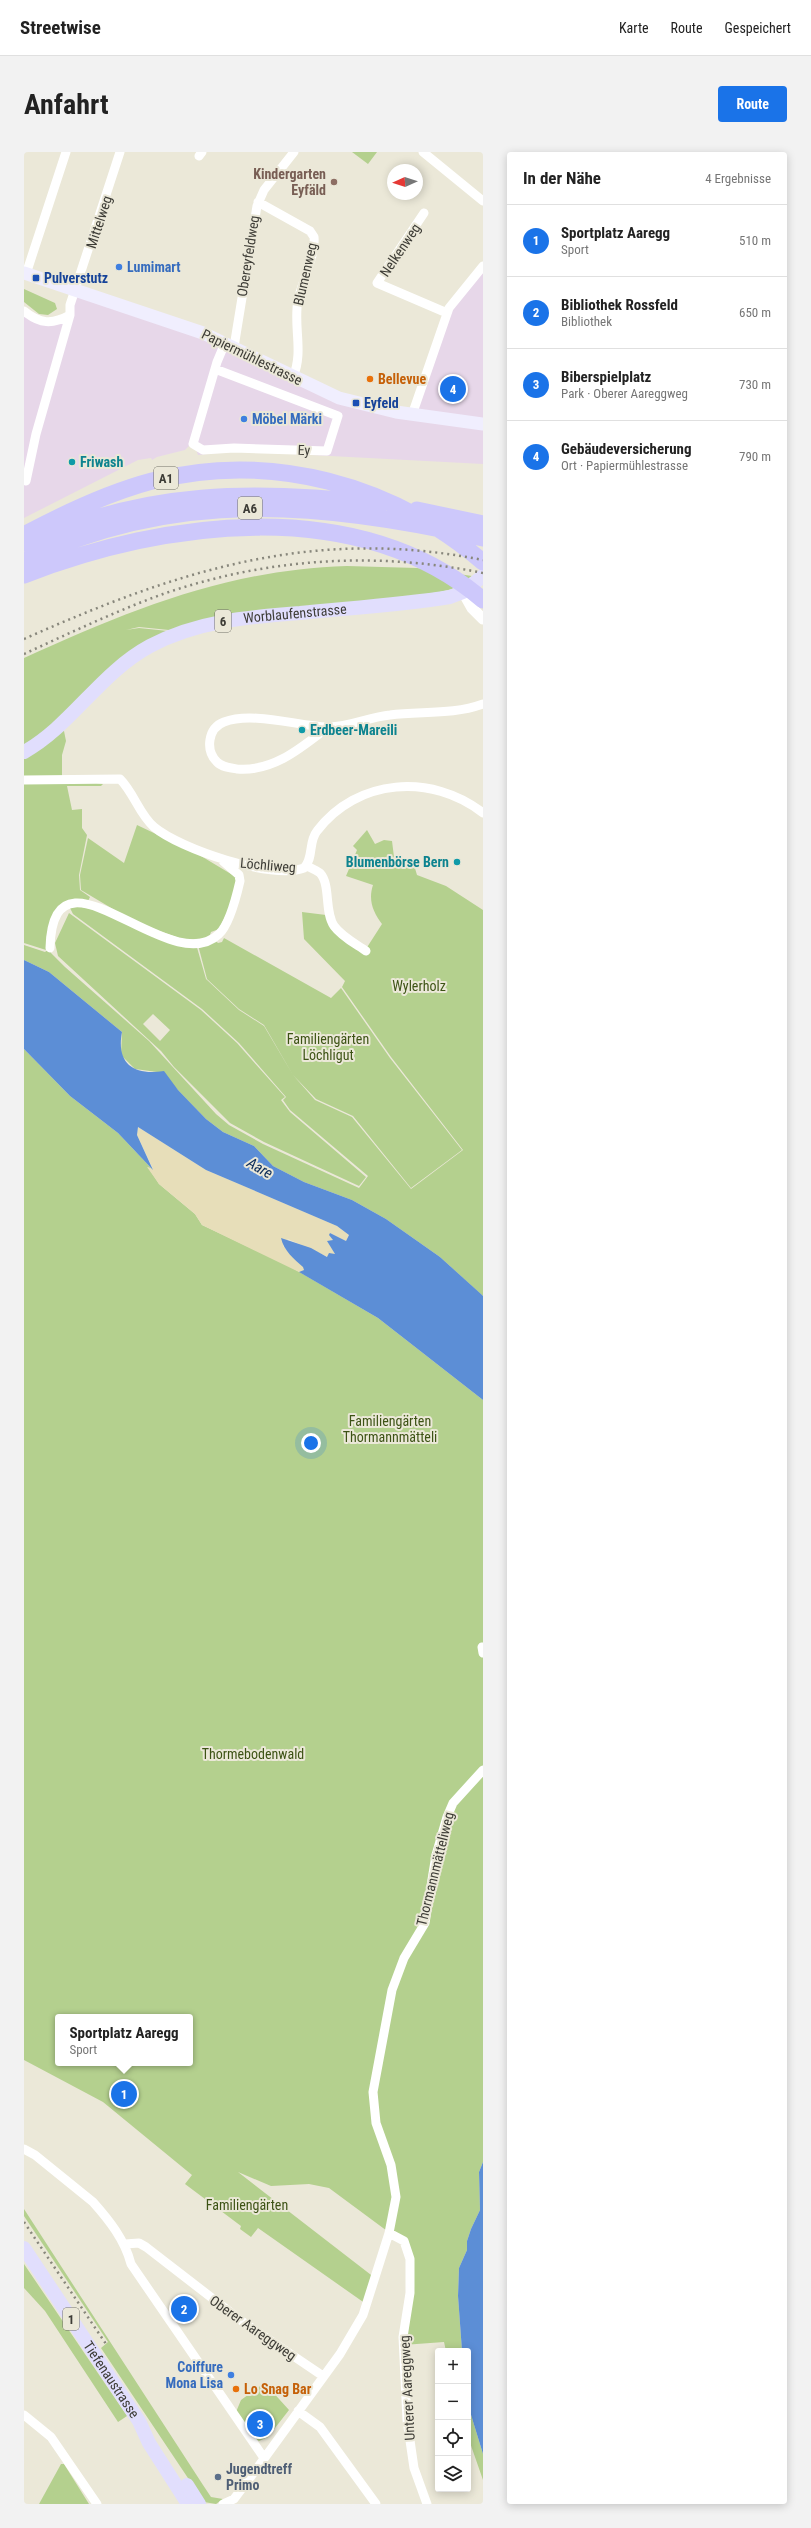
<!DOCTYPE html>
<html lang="de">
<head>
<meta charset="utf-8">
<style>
	body { margin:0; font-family:"Roboto Condensed",sans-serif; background:#f2f2f2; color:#222 }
	.controls { position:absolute; right:12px; bottom:12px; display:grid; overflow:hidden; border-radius:4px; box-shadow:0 2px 10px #0003 }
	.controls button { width:36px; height:36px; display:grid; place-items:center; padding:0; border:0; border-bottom:1px solid #e0e0e0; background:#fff; color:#222; font:20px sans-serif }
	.compass { position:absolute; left:363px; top:12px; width:36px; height:36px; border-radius:50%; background:#fff; box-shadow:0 2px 10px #0003; rotate:267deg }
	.you { position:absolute; left:287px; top:1291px; width:14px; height:14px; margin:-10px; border:3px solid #fff; border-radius:50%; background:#1a73e8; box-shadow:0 0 0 6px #1a73e833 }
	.badge { display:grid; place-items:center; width:26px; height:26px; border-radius:50%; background:#1a73e8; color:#fff; font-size:13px; font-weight:700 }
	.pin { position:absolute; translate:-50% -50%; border:2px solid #fff; box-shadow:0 1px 4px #0006 }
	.popup { position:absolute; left:31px; top:1862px; width:138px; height:52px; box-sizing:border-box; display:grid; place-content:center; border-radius:4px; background:#fff; filter:drop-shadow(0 1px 3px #0005); font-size:13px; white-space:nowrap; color:#767676 }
	.popup b { font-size:15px; color:#222 }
	.popup::after { content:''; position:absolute; left:50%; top:100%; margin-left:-8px; border:8px solid transparent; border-top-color:#fff }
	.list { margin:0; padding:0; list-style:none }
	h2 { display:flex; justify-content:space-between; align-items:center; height:52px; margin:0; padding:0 16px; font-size:17px }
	h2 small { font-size:13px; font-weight:400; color:#767676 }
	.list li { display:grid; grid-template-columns:26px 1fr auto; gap:12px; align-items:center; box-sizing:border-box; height:72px; padding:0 16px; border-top:1px solid #e0e0e0 }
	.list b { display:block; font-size:15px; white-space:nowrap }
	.list p { margin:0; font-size:13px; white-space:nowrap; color:#767676 }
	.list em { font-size:13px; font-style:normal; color:#767676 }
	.icon { flex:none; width:22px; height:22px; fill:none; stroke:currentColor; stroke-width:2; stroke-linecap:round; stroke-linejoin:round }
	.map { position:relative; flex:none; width:459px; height:2352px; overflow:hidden; border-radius:4px }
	header { display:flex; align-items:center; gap:24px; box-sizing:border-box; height:56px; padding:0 20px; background:#fff; border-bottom:1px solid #e0e0e0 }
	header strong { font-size:19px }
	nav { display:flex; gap:22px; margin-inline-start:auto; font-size:14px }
	.intro { display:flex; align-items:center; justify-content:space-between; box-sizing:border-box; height:96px; padding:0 24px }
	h1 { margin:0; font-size:28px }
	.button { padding:10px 18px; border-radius:4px; background:#1a73e8; color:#fff; font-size:14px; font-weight:700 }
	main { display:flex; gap:24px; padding:0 24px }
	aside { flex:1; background:#fff; border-radius:4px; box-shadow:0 2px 10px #0003 }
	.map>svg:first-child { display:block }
	.industrial { fill:#e7d7e9 }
	.green { fill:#b4d08e; fill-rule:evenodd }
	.sand { fill:#e7deb9 }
	.water { fill:#5c8ed6 }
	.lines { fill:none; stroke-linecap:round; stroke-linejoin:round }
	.minor { stroke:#fff; stroke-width:9 }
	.tertiary { stroke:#fff; stroke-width:11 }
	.secondary { stroke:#f0eefe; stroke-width:13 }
	.primary { stroke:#e1defd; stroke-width:14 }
	.motorway { stroke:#cdc8fb; stroke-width:17 }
	.rail { stroke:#88877c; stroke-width:2.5; stroke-dasharray:2 4; stroke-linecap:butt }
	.education-dot { fill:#8d6e63; stroke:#ebe8d8; stroke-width:1.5 }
	.shop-dot { fill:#3f7fe0; stroke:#ebe8d8; stroke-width:1.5 }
	.transit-dot { fill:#1a4fb4; stroke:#ebe8d8; stroke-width:1.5 }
	.food-dot { fill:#e8710a; stroke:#ebe8d8; stroke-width:1.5 }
	.culture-dot { fill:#0f9aa8; stroke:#ebe8d8; stroke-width:1.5 }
	.service-dot { fill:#5c6f8a; stroke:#ebe8d8; stroke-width:1.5 }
	.labels { text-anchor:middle; stroke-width:4; stroke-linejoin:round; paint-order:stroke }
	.shield { fill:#ebe8d8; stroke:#717067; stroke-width:1 }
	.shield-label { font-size:13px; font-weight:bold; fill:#3d3c36 }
	.education-label { font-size:14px; font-weight:bold; fill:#785e54; stroke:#ebe8d8; text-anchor:end }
	.street-label { font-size:14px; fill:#3d3c36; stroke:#ebe8d8 }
	.shop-label { font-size:14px; font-weight:bold; fill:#366cbe; stroke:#ebe8d8; text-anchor:start }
	.transit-label { font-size:14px; font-weight:bold; fill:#164399; stroke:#ebe8d8; text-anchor:start }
	.food-label { font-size:14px; font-weight:bold; fill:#c56008; stroke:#ebe8d8; text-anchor:start }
	.culture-label { font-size:14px; font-weight:bold; fill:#0d838f; stroke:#ebe8d8; text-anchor:start }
	.park-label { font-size:14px; fill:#3d5315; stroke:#ebe8d8 }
	.service-label { font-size:14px; font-weight:bold; fill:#4e5e75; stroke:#ebe8d8; text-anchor:start }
	.water-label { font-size:15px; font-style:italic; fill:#0a2b59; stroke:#ebe8d8 }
</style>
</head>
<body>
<header>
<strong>Streetwise</strong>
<nav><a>Karte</a><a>Route</a><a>Gespeichert</a></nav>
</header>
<div class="intro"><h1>Anfahrt</h1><a class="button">Route</a></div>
<main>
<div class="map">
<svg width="459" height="2352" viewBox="0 0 459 2352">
	<rect width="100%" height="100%" fill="#ebe8d8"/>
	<path class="industrial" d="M459,114V312L213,299L174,303L172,297L165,294L161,298L133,305L128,308L127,306L114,308L0,366V159L15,169L46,163L52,139L154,172L276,228L388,263L423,161Z"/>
	<path class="green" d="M328,0H353L344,12Z
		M0,137L31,151L33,157L24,163L15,162L0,150Z
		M323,414L393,416L448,424L428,437L416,440L145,478L115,475L102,478L115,476L144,479L0,595V506C109,457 202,418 323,414Z
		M40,579L42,589L38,603V626L79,632L77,634H43L48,658L58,657V676L63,683L55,723L56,738L66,745L63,751L40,752L22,798L0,791V601L27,581Z
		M113,673L172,701L212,725C214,742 202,762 195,777L187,780L185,786L157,788L104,766L57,738L56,723L64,686L100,711Z
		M343,678L351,692L360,688L368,689L371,713H390L393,723L422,734L459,758V1144L416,1105L362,1067L328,1048L280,1030L249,1014L230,994L199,980L182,967L148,932L133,920L111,917L97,903L98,880L25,820L0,808V793L21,800L26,796L27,801L41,815L125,889L192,962L205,973L239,992L335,1036L344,1024L266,958L259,948L262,945L215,891L178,857L49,762L44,752L85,761L172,792L182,827L215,858L240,874L269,923L291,948L328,965L387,1037L439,998L367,905L318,835L321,829L280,787L278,760L302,763L340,800L358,772C349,760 344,748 349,733L322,724L333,698L329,694Z
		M45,761L177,858L213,891L261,945L257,948L266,960L342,1025L335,1034L240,990L206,971L150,915L137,899L34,804L31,791ZM129,862L146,878L136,889L119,872Z
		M200,786L307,846L317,836L366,906L438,998L387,1036L329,964L292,947L269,923L240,873L215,857L183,827L174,793L191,788L194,791L198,790Z
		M0,897L46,944L94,981L129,1018L124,1015L135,1032L171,1062L178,1073L265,1114L354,1166L459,1248V2010L455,2020L456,2058L447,2077L443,2089V2098L435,2116L434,2144L438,2199H422L420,2190L379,2193L386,2141L382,2093L305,2036L285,2032L247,2034L214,2020L351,2126L342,2152L234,2076L227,2085L216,2077L217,2074L161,2032L168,2023L79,1950L0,1908ZM34,1865H166V1911H34Z
		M0,2057L179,2333L187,2345L199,2347L192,2352L180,2350L77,2196L84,2190L0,2064Z
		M0,2112L103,2264L94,2270L21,2159L0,2136Z
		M236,2234L246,2237L265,2258L244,2285L235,2289L230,2286L212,2260L217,2248Z
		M444,2253L459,2302V2328L444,2285Z
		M37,2312H40L65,2352H15Z"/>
	<path class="sand" d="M114,975L182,1018L313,1074L325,1083L322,1089L306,1081L309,1088L304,1090L311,1102L304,1105L264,1087L259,1094L280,1115V1118L275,1120L178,1073L171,1062L135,1032L123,1015L129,1017L113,983Z"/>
	<path class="water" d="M0,808L25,820L98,880C92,911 109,924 140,919L154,938L182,967L199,980L230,994L249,1014L280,1030L328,1048L362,1067L416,1105L457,1142L459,1144V1248L354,1166L275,1120L280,1118L279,1115C270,1107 260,1099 257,1086L287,1096L303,1105L305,1101L311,1102L303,1089L309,1088L305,1083L306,1081L322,1089L325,1083L313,1074L182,1018L114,975L113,983L129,1018L94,981L46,944L0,897Z
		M459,2010V2302L444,2253V2199H438L434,2144L435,2116L443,2098V2089L447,2077L456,2058L455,2020Z"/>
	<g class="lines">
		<path class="minor" d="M399,0L459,49
			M175,4L178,0
			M234,50L286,79L290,85C292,102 278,130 274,148C269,174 280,200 269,225
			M400,61L353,131L423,161
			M2,122L42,0
			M0,159C16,172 28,173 46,163
			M210,195L233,54L240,38L270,0
			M191,217L314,264L303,299L210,296L179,298L169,292L193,210L201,191
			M388,263L425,156L459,114
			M2,329L12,282L46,163V153L96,0
			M304,575C277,596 249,620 213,617C206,616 198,615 193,610C181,598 184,576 200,570C228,559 274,574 303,575C323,576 345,565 366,563C397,559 429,563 459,552
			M0,628L96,627C110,641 115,662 130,675C156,697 248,728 280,716C290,706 284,690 293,679C333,626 408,621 459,661
			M283,714C287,716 292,718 296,721C307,733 300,759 310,774C318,785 332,792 342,799
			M26,796C29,680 145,830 195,782C205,773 213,742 216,729L215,723L199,709
			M458,1495L459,1501
			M0,1997L11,2003L69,2050C85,2068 101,2088 107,2112L240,2306
			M365,2081L380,2089L386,2107V2141L379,2185L383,2268L390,2316L403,2352
			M101,2092L115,2091L122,2095L219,2170L299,2224
			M274,2259L296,2275L352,2352
			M0,2263L27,2285L73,2352
			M199,2352L210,2347L234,2315L316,2202L339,2163L365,2081L372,2045L367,2013L352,1971L349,1940L368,1838L380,1806L401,1771L412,1703L423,1665L429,1651L459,1618"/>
		<path class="tertiary" d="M439,440L448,456L459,467"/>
		<path class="secondary" d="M0,121L179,181L315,246L372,260L459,272"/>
		<g class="primary">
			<path id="s1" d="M0,600C47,574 76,521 126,494C173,469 224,465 276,461C326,456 376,453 426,445L439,440L459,424"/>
			<path id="s2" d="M0,2096L115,2269L125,2291L164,2352"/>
			<path d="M163,2333L175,2352"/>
		</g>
		<path class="motorway" d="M393,358L459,372
			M0,383C41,361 83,341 128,329C246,299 368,332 459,410
			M5,392C119,337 234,338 357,352
			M0,409C151,336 300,350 459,386
			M0,423C142,368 333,342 459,448"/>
		<path class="rail" d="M0,487C153,419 289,374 459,408
			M0,502C46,481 92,459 139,442C243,406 352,399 459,421
			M0,2070L82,2192"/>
	</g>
	<circle class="education-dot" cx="310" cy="30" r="4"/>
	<g class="shop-dot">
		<circle cx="95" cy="115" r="4"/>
		<circle cx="220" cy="267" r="4"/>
		<circle cx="207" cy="2223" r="4"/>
	</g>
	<g class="transit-dot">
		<rect x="8" y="122" width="8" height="8" rx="2"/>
		<rect x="328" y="247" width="8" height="8" rx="2"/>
	</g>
	<g class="food-dot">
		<circle cx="346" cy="227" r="4"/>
		<circle cx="212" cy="2237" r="4"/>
	</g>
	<g class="culture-dot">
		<circle cx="48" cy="310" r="4"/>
		<circle cx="278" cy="578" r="4"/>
		<circle cx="433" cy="710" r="4"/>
	</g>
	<circle class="service-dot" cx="194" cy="2325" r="4"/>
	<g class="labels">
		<g class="shield">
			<rect x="130" y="315" width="24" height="22" rx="3"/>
			<rect x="214" y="345" width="24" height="22" rx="3"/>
			<rect x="191" y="458" width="16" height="22" rx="3"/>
			<rect x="39" y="2156" width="16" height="22" rx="3"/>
		</g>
		<g class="shield-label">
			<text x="142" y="331">A1</text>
			<text x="226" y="361">A6</text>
			<text x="199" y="474">6</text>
			<text x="47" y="2172">1</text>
		</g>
		<g class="education-label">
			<text x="302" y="27">Kindergarten<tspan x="302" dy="16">Eyfäld</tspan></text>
		</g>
		<g class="street-label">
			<text transform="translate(75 70) rotate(-72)" y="5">Mittelweg</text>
			<text transform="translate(376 98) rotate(-56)" y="5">Nelkenweg</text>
			<text transform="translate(224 104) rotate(-81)" y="5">Obereyfeldweg</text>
			<text transform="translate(281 122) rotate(-77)" y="5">Blumenweg</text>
			<text transform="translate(228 205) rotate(26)" y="5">Papiermühlestrasse</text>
			<text transform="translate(280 298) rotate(2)" y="5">Ey</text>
			<text dy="5" stroke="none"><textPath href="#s1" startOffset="315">Worblaufenstrasse</textPath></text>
			<text transform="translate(244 713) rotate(5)" y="5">Löchliweg</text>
			<text transform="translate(411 1717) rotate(-76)" y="5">Thormannmätteliweg</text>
			<text transform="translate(229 2176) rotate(35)" y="5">Oberer Aareggweg</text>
			<text dy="5" stroke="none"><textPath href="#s2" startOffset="158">Tiefenaustrasse</textPath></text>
			<text transform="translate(383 2236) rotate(-93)" y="5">Unterer Aareggweg</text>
		</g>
		<g class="shop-label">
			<text x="103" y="120">Lumimart</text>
			<text x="228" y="272">Möbel Märki</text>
			<text x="199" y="2220" text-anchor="end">Coiffure<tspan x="199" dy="16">Mona Lisa</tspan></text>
		</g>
		<g class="transit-label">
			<text x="20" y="131">Pulverstutz</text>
			<text x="340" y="256">Eyfeld</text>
		</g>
		<g class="food-label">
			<text x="354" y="232">Bellevue</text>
			<text x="220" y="2242">Lo Snag Bar</text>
		</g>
		<g class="culture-label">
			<text x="56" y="315">Friwash</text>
			<text x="286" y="583">Erdbeer-Mareili</text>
			<text x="425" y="715" text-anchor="end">Blumenbörse Bern</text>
		</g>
		<g class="park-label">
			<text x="395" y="839">Wylerholz</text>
			<text x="304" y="892">Familiengärten<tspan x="304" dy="16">Löchligut</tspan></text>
			<text x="366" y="1274">Familiengärten<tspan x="366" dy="16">Thormannmätteli</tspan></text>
			<text x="229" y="1607">Thormebodenwald</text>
			<text x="223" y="2058">Familiengärten</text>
		</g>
		<g class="service-label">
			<text x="202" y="2322">Jugendtreff<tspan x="202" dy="16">Primo</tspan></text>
		</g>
		<g class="water-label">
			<text transform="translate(236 1016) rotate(30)" y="5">Aare</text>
		</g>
	</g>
</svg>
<div class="controls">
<button>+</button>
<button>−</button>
<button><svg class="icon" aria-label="locate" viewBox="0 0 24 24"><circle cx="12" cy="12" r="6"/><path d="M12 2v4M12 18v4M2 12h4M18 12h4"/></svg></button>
<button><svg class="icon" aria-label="layers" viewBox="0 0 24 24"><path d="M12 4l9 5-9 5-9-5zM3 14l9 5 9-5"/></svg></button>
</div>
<svg class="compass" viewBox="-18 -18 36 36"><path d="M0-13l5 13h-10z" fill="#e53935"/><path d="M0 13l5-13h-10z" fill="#767676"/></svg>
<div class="you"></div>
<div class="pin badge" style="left:100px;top:1942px">1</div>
<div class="popup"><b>Sportplatz Aaregg</b>Sport</div>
<div class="pin badge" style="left:160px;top:2157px">2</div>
<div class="pin badge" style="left:236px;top:2272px">3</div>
<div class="pin badge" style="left:429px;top:237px">4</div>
</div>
<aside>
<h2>In der Nähe<small>4 Ergebnisse</small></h2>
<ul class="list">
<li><span class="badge">1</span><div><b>Sportplatz Aaregg</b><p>Sport</p></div><em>510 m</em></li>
<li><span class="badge">2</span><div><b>Bibliothek Rossfeld</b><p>Bibliothek</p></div><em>650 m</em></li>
<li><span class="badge">3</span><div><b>Biberspielplatz</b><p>Park · Oberer Aareggweg</p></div><em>730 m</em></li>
<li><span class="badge">4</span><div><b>Gebäudeversicherung</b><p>Ort · Papiermühlestrasse</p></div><em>790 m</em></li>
</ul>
</aside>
</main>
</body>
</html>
